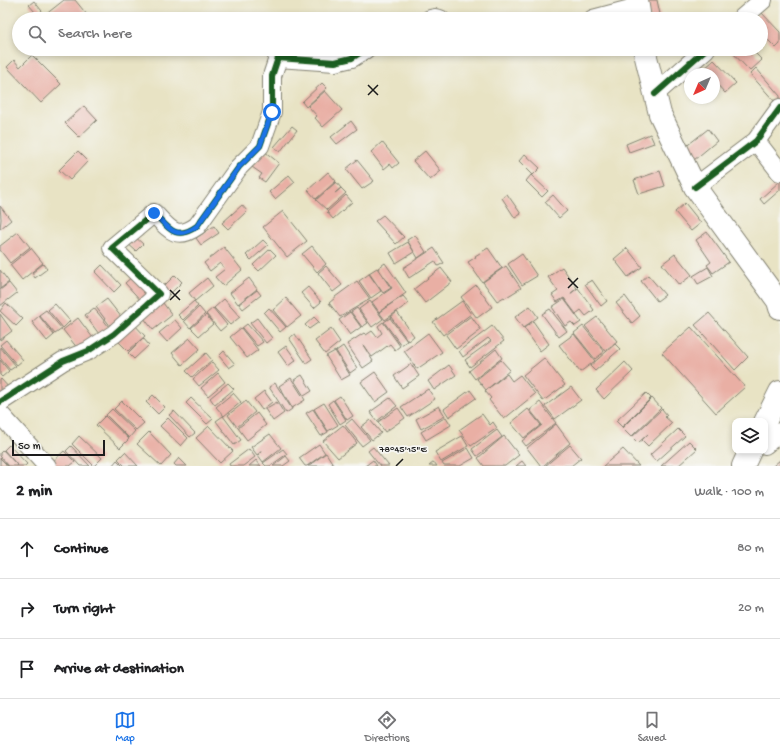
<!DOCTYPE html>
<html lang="en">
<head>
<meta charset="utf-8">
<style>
	body { margin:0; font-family:"Gochi Hand",sans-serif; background:#f6f6f6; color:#202124 }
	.controls { position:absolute; right:12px; bottom:12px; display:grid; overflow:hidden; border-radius:8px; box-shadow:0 2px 6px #0003 }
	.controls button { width:36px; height:36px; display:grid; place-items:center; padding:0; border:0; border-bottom:1px solid #e0e0e0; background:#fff; color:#202124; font:20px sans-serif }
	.compass { position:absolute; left:684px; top:68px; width:36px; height:36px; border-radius:50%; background:#fff; box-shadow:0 2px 6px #0003; rotate:224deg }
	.scale { position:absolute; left:12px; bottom:10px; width:93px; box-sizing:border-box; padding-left:4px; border:2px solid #1c1c1c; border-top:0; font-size:11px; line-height:14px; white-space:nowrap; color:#1c1c1c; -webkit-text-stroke:3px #f6f6f2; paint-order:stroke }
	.stop { position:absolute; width:12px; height:12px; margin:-9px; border:3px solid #1a73e8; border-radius:50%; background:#fff }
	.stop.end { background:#1a73e8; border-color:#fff; box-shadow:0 1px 4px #0008 }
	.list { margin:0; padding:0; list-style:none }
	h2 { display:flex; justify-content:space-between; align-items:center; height:52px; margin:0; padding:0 16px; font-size:17px }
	h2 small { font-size:13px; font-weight:400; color:#757577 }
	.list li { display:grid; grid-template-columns:26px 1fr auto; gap:12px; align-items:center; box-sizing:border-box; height:60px; padding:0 16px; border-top:1px solid #e0e0e0 }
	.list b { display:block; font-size:15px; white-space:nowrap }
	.list em { font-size:13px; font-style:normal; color:#757577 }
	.icon { flex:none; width:22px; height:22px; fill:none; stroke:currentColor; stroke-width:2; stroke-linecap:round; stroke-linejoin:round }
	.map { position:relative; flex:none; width:780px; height:466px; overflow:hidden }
	.search { position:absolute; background:#fff; box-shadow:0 2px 6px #0003; left:12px; right:12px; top:12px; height:44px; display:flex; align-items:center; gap:10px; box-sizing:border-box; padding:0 14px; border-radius:22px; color:#757577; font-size:15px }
	.sheet { height:232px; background:#fff }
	nav { display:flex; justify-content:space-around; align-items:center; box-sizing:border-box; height:56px; border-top:1px solid #e0e0e0; background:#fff; font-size:11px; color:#757577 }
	nav a { display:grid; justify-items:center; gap:2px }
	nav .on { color:#1a73e8 }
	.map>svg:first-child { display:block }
	.building { fill:#e9afa4 }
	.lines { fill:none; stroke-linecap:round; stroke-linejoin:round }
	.minor-casing { stroke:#828070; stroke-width:20 }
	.major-casing { stroke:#828070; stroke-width:24 }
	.minor { stroke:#fff; stroke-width:18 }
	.major { stroke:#fff; stroke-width:22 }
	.cycleway-casing { stroke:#f6f6f2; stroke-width:8 }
	.cycleway { stroke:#1b5e20; stroke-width:6 }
	.route { stroke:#1a73e8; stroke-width:5 }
	.ticks { fill:none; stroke:#1c1c1c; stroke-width:1.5 }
	.ticks-label { font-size:10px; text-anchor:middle; fill:#1c1c1c; stroke:#f6f6f2; stroke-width:3.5; stroke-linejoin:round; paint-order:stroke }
</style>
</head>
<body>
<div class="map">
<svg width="780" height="466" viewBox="0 0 780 466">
	<rect width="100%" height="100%" fill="#f6f6f2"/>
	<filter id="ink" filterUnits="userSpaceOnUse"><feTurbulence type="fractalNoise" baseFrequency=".025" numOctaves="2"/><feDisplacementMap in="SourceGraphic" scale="8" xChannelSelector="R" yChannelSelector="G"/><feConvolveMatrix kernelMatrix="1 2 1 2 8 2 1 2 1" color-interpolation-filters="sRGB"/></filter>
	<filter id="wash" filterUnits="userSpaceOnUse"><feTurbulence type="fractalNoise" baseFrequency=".012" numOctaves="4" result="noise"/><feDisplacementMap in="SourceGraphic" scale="16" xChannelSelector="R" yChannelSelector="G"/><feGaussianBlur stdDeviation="0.9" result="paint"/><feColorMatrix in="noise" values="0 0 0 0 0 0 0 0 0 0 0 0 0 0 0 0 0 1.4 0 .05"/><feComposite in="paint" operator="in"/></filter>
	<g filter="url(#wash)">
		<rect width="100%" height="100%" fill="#e8e3c4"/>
		<g id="blocks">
			<path class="building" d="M64,0H75L88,16L85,19H41L29,5L34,1L45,15Z
				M646,0H657L661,19H650Z
				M761,12L780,32V44L776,48L761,33V19H753Z
				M729,49H751L762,60L750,71Z
				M32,55L61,84L41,103L7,67L14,60L20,67Z
				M714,60L736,83L725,93L714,81V74H707L703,70Z
				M756,68L780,96V99L776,103L750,74Z
				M322,83L327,88L306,107L302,102Z
				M325,91L342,110L323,127L315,118L317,116L308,106Z
				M84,106L97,120L79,137L65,123Z
				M351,121L357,129L337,144L331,137Z
				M292,126L297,130L280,152L274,147Z
				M708,129L717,141L694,160L684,148Z
				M650,134L654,143L629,152L626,144Z
				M382,142L399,163L393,168L390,164L384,169L371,152Z
				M78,151L88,161L70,180L59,170Z
				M264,151L279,163L265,182L259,178L262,174L252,167Z
				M425,151L441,171L430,180L413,161Z
				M525,154L540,168L533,175L519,161Z
				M357,160L374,181L362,189L346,169Z
				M660,171L665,186L639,194L634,180Z
				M328,172L336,181L316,199L308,190Z
				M289,175L295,182L275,199L269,192Z
				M531,175L548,191L542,197L526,181Z
				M780,181V190L764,204L760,199Z
				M336,182L341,188L335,193L341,188L346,193L327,210L316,200Z
				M507,194L521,214L515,218L502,198Z
				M346,195L352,202L333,219L327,212Z
				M553,195L567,211L559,218L545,202Z
				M685,203L701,223L691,231L675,212Z
				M242,205L247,211L228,229L222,223Z
				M0,206L11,220L0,229L1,219Z
				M283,211L307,241L287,257L263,227Z
				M383,215L404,237L396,244L375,221Z
				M214,226L219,233L201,245L196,238Z
				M18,232L30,247L10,263L0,250V246Z
				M707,232L729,262L713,273L707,265L711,262L696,240Z
				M133,235L143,244L136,251L126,242Z
				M415,235L426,252L418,258L407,240Z
				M263,240L268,245L251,260L246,255Z
				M408,242L414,252L396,263L390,253Z
				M312,246L326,264L317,272L302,254Z
				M224,247L242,270L223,286L215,277L225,269L220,263L210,271L204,263Z
				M31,248L43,263L22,280L10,265Z
				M434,248L444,263L438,266L435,261L409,278L403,268Z
				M488,248L502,268L482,282L468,262L476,257L475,256Z
				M627,248L642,267L628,277L614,259Z
				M270,249L276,255L259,271L253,265Z
				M522,254L537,276L522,285L508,264Z
				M675,254L692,275L679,285L662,264Z
				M385,263L406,293L379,312L372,302L392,288L378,268Z
				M43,264L47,269L35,278L32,273Z
				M102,265L121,285L114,292L95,272Z
				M326,266L342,285L333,292L318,273Z
				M506,266L521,288L505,298L504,297L497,301L483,282Z
				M562,267L577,288L570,294L578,288L594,310L586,316L581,310L576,314L564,298L557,302L552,295L558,291L548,277Z
				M708,267L713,276L698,284L693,276Z
				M377,268L391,288L383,293L369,273Z
				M441,268L452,282L425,303L414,289Z
				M0,270L9,282L0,289Z
				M369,274L381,291L371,298L359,281Z
				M134,275L152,294L143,303L125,283Z
				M175,275L182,282L169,295L162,288Z
				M648,275L665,295L657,301L641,281Z
				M207,278L213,286L195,301L189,293Z
				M249,278L257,289L238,304L230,293Z
				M592,280L607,301L601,306L585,284Z
				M357,281L370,299L340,317L329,303L335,298V297Z
				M9,283L17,293L0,306V290Z
				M476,285L492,307L477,318L461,297Z
				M308,287L321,302L314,308L301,293Z
				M257,290L261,295L243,309L239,304Z
				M403,296L409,303L385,320L379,312Z
				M625,296L640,316L632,323L616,303Z
				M286,298L301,316L287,327L273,310Z
				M107,299L122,318L111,327L96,307Z
				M224,299L240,317L230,325L214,308Z
				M564,299L581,322L575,326L571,322L565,326L552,307Z
				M194,301L198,306L183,320L178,315Z
				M370,301L383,319L372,327L359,309Z
				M462,301L471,314L443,335L433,322Z
				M6,303L23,319L16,326L0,311Z
				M163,303L172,315L153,330L144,318Z
				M55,304L70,321L63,328L48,310Z
				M530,306L538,317L523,328L515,317Z
				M199,307L205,314L190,328L184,321Z
				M94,308L109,327L99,334L85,315Z
				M213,308L227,325L220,331L206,314Z
				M269,308L286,327L280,332L264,313Z
				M357,308L368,323L362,327L351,312Z
				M550,309L567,331L559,337L542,314Z
				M46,310L62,329L55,334L39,315Z
				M350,312L361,327L350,335L339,320Z
				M397,312L414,336L408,341L391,317Z
				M709,313L748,357L735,370L695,325Z
				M0,314L12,331L0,340Z
				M206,315L213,324L199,336L191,328Z
				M39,316L54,335L47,341L32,322Z
				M471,316L481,330L456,349L446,335Z
				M314,317L319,322L309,329L305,325Z
				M597,317L617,341L605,351L585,326Z
				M78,318L93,338L78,349L63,330Z
				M257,318L272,338L266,343L250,323Z
				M390,318L407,341L401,345L384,322Z
				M175,320L182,328L167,342L159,333Z
				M533,321L549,344L540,351L524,328Z
				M383,322L400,346L395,350L390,344L372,357L363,345L373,361L363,368L347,344L364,333L366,335L372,331L377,337L382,333L378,326Z
				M133,323L145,336L128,351L116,339Z
				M247,324L263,342L257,346L242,328Z
				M492,326L504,341L470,367L465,360L491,341L488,338L463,357L459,351Z
				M583,326L604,352L595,359L574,333Z
				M691,327L745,387L716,413L662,353Z
				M241,328L258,350L247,358L230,337Z
				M331,329L340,342L325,354L315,341Z
				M428,333L442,352L417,369L404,351Z
				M295,334L312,359L306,363L289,338Z
				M574,334L595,361L580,372L559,345Z
				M143,338L149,345L134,359L128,353Z
				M190,338L200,349L182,365L172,353Z
				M6,340L23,360L17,365L0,345Z
				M615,344L620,349L595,371L590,366Z
				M286,346L296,360L288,366L278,352Z
				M343,346L357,368L350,373L336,351Z
				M0,347L16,366L10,370L0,358Z
				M496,349L502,358L475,379L469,371Z
				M224,351L235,364L229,368L219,356Z
				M335,351L350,375L341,380L326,356Z
				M206,353L212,360L192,377L186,371Z
				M544,358L565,385L543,401L523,375Z
				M0,360L9,371L2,377L0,375Z
				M501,360L510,370L486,390L477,379Z
				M212,362L219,370L199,386L193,379Z
				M625,362L633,371L604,399L596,390Z
				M411,364L419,376L402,388L394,376Z
				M449,365L456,375L434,390L428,381Z
				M375,372L389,392L375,402L361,382Z
				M218,373L225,382L208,396L201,388Z
				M507,374L512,381L520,375L535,394L504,419L489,400L491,398L485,391Z
				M302,375L312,391L304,396L294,380Z
				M291,378L305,400L292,408L279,386Z
				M1,379L10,389L0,397V380Z
				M228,383L234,389L215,405L210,398Z
				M275,383L292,409L286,413L269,387Z
				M571,387L581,400L555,419L545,406Z
				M428,389L435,399L408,417L401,407Z
				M470,390L476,398L449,417L444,409Z
				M264,391L272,402L262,410L254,399Z
				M233,393L241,402L224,416L216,407Z
				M646,393L651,398L622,427L616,421Z
				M153,395L165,407L158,414L146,402Z
				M340,396L353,416L347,420L334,400Z
				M191,398L213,419L207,424L186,403Z
				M390,398L397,406L377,421L370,412Z
				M652,398L661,408L631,437L622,428Z
				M333,400L346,420L340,424L328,404Z
				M122,401L144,423L136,430L114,409Z
				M246,401L255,412L237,427L228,415Z
				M277,402L284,413L273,421L265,409Z
				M540,402L556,423L526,446L522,441L542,425L530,410Z
				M324,403L338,425L328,431L314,409Z
				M439,406L445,416L421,429L416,419Z
				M398,408L405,418L385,432L378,422Z
				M112,409L135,431L129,438L106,415Z
				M313,409L328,432L321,436L306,413Z
				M528,409L541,425L524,438L511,423Z
				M662,409L667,415L665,417L672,423L648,446L642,440L648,434L638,443L632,437Z
				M174,411L195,433L190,437L169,415Z
				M257,413L266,425L247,440L238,428Z
				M482,414L490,425L493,422L497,428L471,446L459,430Z
				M105,416L129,439L120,448L96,425Z
				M223,416L241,440L234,445L216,421Z
				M446,417L451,425L426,440L421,432Z
				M168,418L188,438L181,446L160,426Z
				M352,419L370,440L362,446L345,425Z
				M370,420L381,433L372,440L361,427Z
				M556,424L570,443L543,466H541L527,448Z
				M343,425L357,443L338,458L323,441Z
				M209,426L233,451L220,463L196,438Z
				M678,429L685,436L656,462L650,455Z
				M497,430L502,437L477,456L472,449Z
				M149,432L171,455L161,466L137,444Z
				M270,434L281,448L263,462L258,455L263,450L257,455L251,447Z
				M79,436L102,458L94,466L72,444Z
				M462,436L468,446L441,462L435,452Z
				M504,436L519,455L505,466H484L478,458Z
				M689,441L697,449L678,466H661Z
				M319,444L325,453L307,466H305L299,458Z
				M9,445L27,464L25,466H18L4,450Z
				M570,445L581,458L571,466H545Z
				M71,446L90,466H80L66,451Z
				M373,447L389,466H380L368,451Z
				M468,448L474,458L460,466H444L442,463Z
				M249,449L255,457L243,466H230L229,464Z
				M283,449L287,454L270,466H266L263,463Z
				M623,449L639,466H603Z
				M3,450L18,466H9L0,456V453Z
				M64,451L75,462L70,466H54L51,463Z
				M125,452L138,466H125L118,459Z
				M326,453L333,464L330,466H308Z
				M286,456L290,461L283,466H273Z
				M0,458L8,466H0Z
				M179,458L187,466H176L174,464Z
				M117,460L123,466H112Z
				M256,460L261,466H249Z
				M373,460L377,466H365Z
				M780,460V466H773Z
				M522,461L526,466H516Z
				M434,462L437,466H429Z"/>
		</g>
	</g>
	<g filter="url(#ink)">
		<use href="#blocks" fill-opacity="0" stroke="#828070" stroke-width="1"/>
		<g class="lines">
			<g class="minor-casing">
				<path id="minor" d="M430,19L435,18L440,19
					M593,19L638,7
					M741,19L763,0
					M655,94L706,49
					M756,141L780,172
					M695,187L756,141L780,108
					M0,402L63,361L88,351L114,334L159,294L112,248L154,213C169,229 176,241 197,226L239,167L260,146L272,112V76L278,58L335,62L352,58L366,49
					M0,414L47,466
					M765,445L780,432"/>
			</g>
			<g class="major-casing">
				<path id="major" d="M637,0L640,19
					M644,49L660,114L695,187L778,301L780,308
					M765,422L780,392
					M743,466L750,451"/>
			</g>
			<use href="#minor" class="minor"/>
			<use href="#major" class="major"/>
			<g class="cycleway-casing">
				<path id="cycleway" d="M655,94L706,49
					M695,187L756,141L780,108
					M0,402L63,361L88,351L114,334L159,294L112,248L154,213C169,229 176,241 197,226L239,167L260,146L272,112V76L278,58L335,62L352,58L366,49"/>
			</g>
			<use href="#cycleway" class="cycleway"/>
		</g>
	</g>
	<g class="lines" filter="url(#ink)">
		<path class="route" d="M154,213C169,229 176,241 197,226L239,167L260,146L272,112"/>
	</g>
	<path class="ticks" d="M368,85L378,95M368,95L378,85M568,278L578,288M568,288L578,278M170,290L180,300M170,300L180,290M396,466L403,459"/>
	<g class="ticks-label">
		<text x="403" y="452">78°45'15"E</text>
	</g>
</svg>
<div class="controls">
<button><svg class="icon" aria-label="layers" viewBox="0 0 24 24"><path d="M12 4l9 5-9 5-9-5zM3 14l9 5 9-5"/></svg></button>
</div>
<svg class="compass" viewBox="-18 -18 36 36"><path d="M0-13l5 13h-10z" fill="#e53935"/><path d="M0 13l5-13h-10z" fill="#757577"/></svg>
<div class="scale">50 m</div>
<div class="stop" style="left:272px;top:112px"></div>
<div class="stop end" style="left:154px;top:213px"></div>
<div class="search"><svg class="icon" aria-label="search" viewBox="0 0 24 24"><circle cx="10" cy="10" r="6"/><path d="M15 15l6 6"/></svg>Search here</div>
</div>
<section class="sheet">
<h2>2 min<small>Walk · 100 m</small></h2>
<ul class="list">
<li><svg class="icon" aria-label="ahead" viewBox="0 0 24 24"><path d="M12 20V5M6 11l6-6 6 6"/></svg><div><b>Continue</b></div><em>80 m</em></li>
<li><svg class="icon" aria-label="right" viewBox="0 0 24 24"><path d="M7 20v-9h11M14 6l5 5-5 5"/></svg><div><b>Turn right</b></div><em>20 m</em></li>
<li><svg class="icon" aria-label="arrive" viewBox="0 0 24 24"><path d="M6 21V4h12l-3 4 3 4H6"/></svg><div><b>Arrive at destination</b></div></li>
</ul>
</section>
<nav>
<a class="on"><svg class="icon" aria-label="map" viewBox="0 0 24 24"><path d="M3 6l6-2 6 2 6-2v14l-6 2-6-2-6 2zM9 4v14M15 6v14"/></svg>Map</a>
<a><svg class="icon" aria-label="directions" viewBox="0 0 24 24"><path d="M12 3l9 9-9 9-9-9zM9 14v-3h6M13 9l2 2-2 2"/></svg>Directions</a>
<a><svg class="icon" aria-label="saved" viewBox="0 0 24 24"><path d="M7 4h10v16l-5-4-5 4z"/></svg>Saved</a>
</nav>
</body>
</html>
